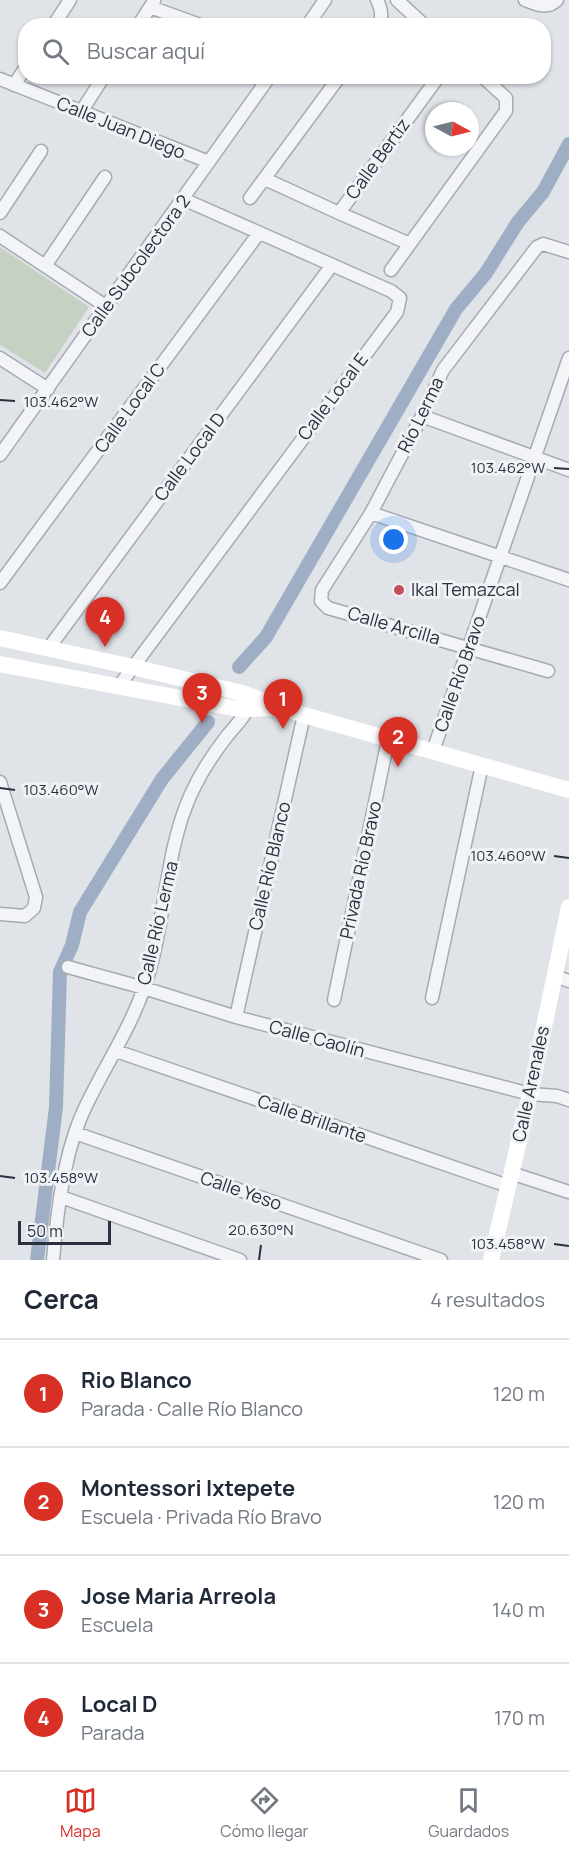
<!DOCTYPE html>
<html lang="es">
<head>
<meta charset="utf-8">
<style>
	body { margin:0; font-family:Manrope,sans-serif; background:#f6f6f7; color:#1f2937 }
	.compass { position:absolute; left:425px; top:102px; width:54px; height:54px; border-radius:50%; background:#fff; box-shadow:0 2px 4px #0004; rotate:97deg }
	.scale { position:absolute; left:18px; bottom:15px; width:93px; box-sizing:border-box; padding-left:6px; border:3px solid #2a313e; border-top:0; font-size:16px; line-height:21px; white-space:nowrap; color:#2a313e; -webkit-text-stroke:4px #f0f2f6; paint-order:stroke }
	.you { position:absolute; left:394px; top:540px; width:21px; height:21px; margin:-15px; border:4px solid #fff; border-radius:50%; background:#1a73e8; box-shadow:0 0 0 9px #1a73e833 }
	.badge { display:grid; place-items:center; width:39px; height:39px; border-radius:50%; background:#d93025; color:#fff; font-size:20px; font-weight:700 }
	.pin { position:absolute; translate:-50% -50px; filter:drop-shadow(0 2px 3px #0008) }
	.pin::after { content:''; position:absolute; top:32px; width:21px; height:18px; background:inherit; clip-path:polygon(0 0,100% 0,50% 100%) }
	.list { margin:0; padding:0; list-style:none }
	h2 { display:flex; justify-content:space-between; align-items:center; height:78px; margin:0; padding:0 24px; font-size:26px }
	h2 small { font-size:20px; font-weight:400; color:#747a83 }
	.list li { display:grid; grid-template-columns:39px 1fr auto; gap:18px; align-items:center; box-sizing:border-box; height:108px; padding:0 24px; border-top:2px solid #e0e1e3 }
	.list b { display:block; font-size:22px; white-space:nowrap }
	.list p { margin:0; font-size:20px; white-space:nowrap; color:#747a83 }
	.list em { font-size:20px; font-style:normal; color:#747a83 }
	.icon { flex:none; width:33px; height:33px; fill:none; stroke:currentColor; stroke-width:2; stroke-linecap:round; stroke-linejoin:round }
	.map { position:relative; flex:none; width:569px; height:1260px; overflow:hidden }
	.search { position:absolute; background:#fff; box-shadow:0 2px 4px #0004; left:18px; right:18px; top:18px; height:66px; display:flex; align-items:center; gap:15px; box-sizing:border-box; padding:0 21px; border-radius:24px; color:#747a83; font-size:22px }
	.sheet { height:510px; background:#fff }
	nav { display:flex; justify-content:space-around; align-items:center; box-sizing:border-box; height:84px; border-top:2px solid #e0e1e3; background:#fff; font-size:16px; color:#747a83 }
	nav a { display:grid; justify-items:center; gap:3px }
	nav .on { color:#d93025 }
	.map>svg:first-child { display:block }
	.green { fill:#c5d1c2 }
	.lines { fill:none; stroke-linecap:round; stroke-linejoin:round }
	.canal { stroke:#9eafc5; stroke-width:14 }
	.street-casing { stroke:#a6aab2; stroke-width:15 }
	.street { stroke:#f3f4f7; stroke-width:12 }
	.secondary { stroke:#fff; stroke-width:16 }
	.ticks { fill:none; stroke:#2a313e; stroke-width:2 }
	.poi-dot { fill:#c34f5c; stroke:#f0f2f6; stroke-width:2 }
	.labels { text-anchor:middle; stroke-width:6; stroke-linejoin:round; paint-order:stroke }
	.street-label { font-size:18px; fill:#2a313e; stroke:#f0f2f6 }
	.poi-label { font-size:18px; fill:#2a313e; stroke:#f0f2f6; text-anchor:start }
	.ticks-label { font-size:15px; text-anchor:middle; fill:#2a313e; stroke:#f0f2f6; stroke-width:6; stroke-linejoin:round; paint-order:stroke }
</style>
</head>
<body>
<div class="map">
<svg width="569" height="1260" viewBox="0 0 569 1260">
	<rect width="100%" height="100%" fill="#e0e3e8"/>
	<path class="green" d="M0,247L89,307L45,373L0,345Z"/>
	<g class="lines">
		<path class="canal" d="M239,667L266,637L456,309L486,273L518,222L543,192L569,144
			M37,1260L56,1107L60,972L72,945L80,912L162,779L208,722"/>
		<g class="street-casing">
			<path id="street" d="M377,0C381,8 383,18 378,26
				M397,0L425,26
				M525,0C536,4 547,10 557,0
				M150,7L203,26
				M53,26L70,0
				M138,26L154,1
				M307,26L325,0
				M0,79L209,162
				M14,85L26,67
				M81,112L104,76
				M265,179L339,213L410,244
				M250,198L340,76
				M0,213L41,151
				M339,213L439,76
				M0,236L107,307
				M45,266L105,177
				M391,270L506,111V98L482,76
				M0,358L48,389
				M422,416L569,470
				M0,455L270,76
				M371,513L569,580
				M0,583L259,233
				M48,649L332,265
				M548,671L328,608L321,601L322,590L371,513L422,416L443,370L537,247L543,244L569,252
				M119,686L397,312L400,298L391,291L183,199
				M433,751L569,358
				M0,782L36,897L34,908L25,916L0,914
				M68,967L144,988L236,1017L530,1094L557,1096L569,1100
				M554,976L569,981
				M432,998L482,765
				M334,1000L388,740
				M236,1017L304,715
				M116,1051L508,1186
				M75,1133L441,1260
				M511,1173L569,1192
				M61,1197L240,1260
				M53,1260C57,1212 64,1153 84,1110C103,1069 129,1031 144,988C166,926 164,853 191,794C200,774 213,754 227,736C235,726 246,716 250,703"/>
		</g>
		<use href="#street" class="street"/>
		<path class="secondary" d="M0,638L133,667L242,693L304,715L569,790
			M0,664L233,708L248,709L274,708
			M491,1260L530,1094L569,907"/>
	</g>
	<path class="ticks" d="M0,400L15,401M554,468L569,469M0,788L15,790M554,856L569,858M0,1176L15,1178M554,1244L569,1246M259,1260L261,1245"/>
	<circle class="poi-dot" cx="399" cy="590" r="6"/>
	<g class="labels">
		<g class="street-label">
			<text transform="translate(121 128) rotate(22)" y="6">Calle Juan Diego</text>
			<text transform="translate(378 159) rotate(-54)" y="6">Calle Bertiz</text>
			<text transform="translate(136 266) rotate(-54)" y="6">Calle Subcolectora 2</text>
			<text transform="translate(333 397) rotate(-53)" y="6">Calle Local E</text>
			<text transform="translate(130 408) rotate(-54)" y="6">Calle Local C</text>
			<text transform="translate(421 415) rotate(-64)" y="6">Río Lerma</text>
			<text transform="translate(190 457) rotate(-53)" y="6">Calle Local D</text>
			<text transform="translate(394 626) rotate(16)" y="6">Calle Arcilla</text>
			<text transform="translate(460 674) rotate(-71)" y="6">Calle Río Bravo</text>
			<text transform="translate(270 866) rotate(-77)" y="6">Calle Río Blanco</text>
			<text transform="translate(361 870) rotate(-78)" y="6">Privada Río Bravo</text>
			<text transform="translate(158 923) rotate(-77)" y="6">Calle Río Lerma</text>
			<text transform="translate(317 1039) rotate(15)" y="6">Calle Caolín</text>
			<text transform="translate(531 1084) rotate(-78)" y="6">Calle Arenales</text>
			<text transform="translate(312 1119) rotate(19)" y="6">Calle Brillante</text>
			<text transform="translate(241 1191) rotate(19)" y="6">Calle Yeso</text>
		</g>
		<g class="poi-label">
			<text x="411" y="596">Ikal Temazcal</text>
		</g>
	</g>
	<g class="ticks-label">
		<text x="61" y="407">103.462°W</text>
		<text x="508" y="473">103.462°W</text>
		<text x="61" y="795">103.460°W</text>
		<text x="508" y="861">103.460°W</text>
		<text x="61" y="1183">103.458°W</text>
		<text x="261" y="1235">20.630°N</text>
		<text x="508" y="1249">103.458°W</text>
	</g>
</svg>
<svg class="compass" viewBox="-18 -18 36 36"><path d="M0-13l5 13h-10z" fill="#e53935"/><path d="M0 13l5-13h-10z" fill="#747a83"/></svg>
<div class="scale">50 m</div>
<div class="you"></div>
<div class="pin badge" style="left:283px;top:729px">1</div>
<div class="pin badge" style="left:398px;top:767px">2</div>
<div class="pin badge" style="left:202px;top:723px">3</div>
<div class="pin badge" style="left:105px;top:647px">4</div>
<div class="search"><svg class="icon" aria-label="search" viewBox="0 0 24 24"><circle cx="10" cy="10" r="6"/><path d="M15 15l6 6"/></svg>Buscar aquí</div>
</div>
<section class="sheet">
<h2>Cerca<small>4 resultados</small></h2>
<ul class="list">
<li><span class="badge">1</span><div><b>Rio Blanco</b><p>Parada · Calle Río Blanco</p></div><em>120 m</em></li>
<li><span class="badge">2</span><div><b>Montessori Ixtepete</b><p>Escuela · Privada Río Bravo</p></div><em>120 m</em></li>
<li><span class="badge">3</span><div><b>Jose Maria Arreola</b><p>Escuela</p></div><em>140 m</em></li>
<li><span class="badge">4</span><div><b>Local D</b><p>Parada</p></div><em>170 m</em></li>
</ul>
</section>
<nav>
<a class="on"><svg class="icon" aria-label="map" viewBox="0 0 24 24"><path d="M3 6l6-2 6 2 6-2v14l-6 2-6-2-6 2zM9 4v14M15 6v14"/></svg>Mapa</a>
<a><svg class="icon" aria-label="directions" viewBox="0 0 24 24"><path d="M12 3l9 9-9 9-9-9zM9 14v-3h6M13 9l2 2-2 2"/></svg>Cómo llegar</a>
<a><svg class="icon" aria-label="saved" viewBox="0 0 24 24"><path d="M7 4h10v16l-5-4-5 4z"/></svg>Guardados</a>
</nav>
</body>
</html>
